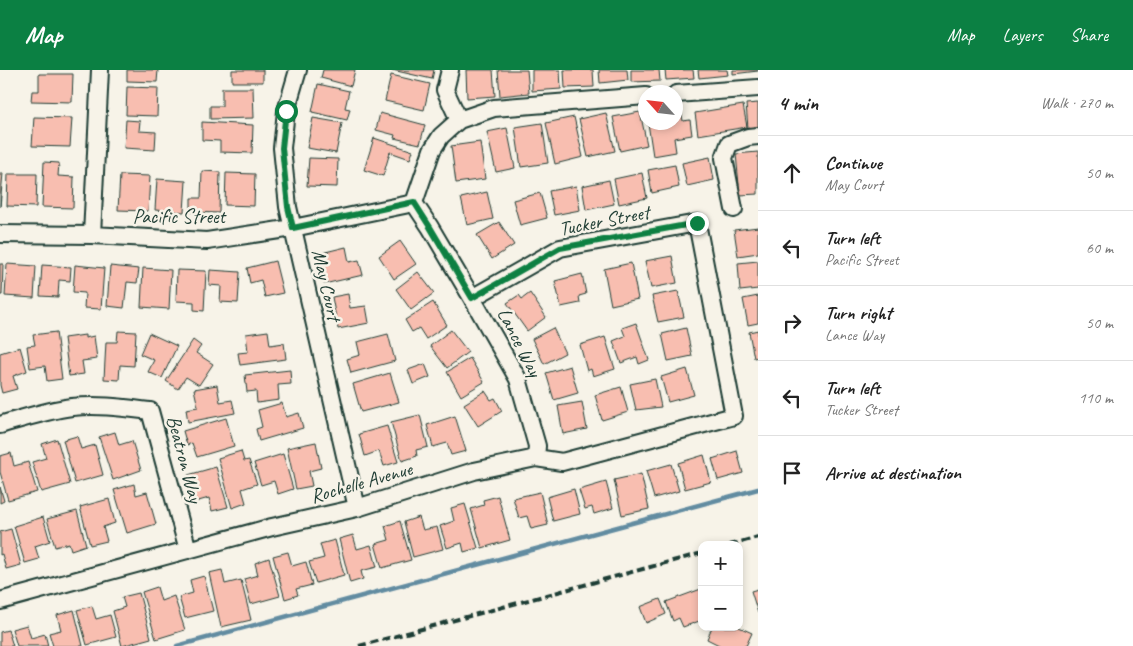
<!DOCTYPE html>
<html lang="en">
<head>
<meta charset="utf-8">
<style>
	body { margin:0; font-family:Caveat,sans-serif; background:#f2f2f2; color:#222 }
	.controls { position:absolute; right:15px; bottom:15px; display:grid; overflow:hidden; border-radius:10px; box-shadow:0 2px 8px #0003 }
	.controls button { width:45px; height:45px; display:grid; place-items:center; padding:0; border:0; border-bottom:1px solid #e0e0e0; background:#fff; color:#222; font:25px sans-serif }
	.compass { position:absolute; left:638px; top:15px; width:45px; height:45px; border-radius:50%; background:#fff; box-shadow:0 2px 8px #0003; rotate:297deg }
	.stop { position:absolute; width:15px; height:15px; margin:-11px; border:4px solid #0b8043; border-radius:50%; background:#fff }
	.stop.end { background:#0b8043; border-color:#fff; box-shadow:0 1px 5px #0008 }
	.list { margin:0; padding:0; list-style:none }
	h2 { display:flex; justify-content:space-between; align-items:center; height:65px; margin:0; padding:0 20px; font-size:21px }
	h2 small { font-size:16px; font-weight:400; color:#767676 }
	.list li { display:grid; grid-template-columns:32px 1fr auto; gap:15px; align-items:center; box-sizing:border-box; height:75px; padding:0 20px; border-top:1px solid #e0e0e0 }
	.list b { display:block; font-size:19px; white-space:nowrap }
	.list p { margin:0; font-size:16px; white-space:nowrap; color:#767676 }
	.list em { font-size:16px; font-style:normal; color:#767676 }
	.icon { flex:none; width:28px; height:28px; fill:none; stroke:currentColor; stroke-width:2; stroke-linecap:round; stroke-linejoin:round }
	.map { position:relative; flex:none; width:758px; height:576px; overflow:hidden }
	header { display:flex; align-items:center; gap:30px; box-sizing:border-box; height:70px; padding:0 25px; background:#0b8043; color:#fff }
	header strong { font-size:24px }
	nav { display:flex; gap:28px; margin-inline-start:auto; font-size:18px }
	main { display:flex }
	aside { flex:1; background:#fff }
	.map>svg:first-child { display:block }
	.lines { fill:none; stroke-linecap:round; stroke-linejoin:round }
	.stream { stroke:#628ca1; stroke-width:4.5 }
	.building { fill:#f8beb0; stroke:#1f3d34 }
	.minor-casing { stroke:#1f3d34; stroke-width:20 }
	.minor { stroke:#f7f3e8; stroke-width:16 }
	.rail { stroke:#1f3d34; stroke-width:4; stroke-dasharray:8 4; stroke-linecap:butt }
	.route { stroke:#0b8043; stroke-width:6 }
	.labels { text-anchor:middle; stroke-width:5; stroke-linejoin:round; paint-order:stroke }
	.street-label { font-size:20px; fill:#1f3d34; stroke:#f7f3e8 }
</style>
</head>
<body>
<header>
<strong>Map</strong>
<nav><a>Map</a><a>Layers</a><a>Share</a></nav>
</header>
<main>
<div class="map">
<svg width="758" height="576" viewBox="0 0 758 576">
	<rect width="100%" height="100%" fill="#f7f3e8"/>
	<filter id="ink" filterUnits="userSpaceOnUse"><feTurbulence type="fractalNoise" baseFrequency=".02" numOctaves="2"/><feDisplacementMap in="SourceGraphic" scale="10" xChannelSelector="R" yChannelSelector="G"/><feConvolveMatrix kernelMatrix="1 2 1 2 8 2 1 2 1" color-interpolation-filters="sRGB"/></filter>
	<g filter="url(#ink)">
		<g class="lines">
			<path class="stream" d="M177,576L758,419"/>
		</g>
		<path class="building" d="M127,0H158L157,12L127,11Z
			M232,0H263V12H232Z
			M323,0H355L351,16L321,8Z
			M392,0H434L432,9Z
			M466,0H493L495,26L467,28Z
			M498,0H527L529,23L500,26Z
			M532,0H560L561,19L532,21Z
			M564,0H593L594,17L565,18Z
			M599,0H627L628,10L600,13Z
			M631,0H659L660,11L631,12Z
			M665,0H693L694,8L666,10Z
			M698,0H727L728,5L699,8Z
			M733,0H758V1L733,4Z
			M39,4H73L72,32L31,31L32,21H39Z
			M391,5L430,14L424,40L385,31Z
			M318,14L349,21L345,38L350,39L347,50L312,42Z
			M127,17L158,18L157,46L126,45Z
			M222,18H253L254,48L210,49V36H222Z
			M758,33V57L748,58L746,34Z
			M676,34H680L683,51L690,50L692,65L674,68L676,82L653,86L648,53L676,52Z
			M743,35L747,57L698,65L695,43Z
			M640,42L647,75L620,81L613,47Z
			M380,43L425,55L420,74L394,68L395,65L376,60Z
			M606,43L615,81L588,87L579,49Z
			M34,47L72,48L70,77L32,76Z
			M574,47L583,87L555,94L546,53Z
			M313,48L342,53L336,83L307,78Z
			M126,50L140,51L139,61L156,62L155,80L124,78Z
			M202,52L253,55L252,83L220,82V71L202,70Z
			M542,53L548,93L521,97L515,57Z
			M507,58L515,98L496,102L487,62Z
			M374,68L413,81L410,89L390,82L383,106L364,100Z
			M480,72L485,109L456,113L451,76Z
			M758,82V124L740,125L736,84Z
			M710,87L714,110L687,116L682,93Z
			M309,88L338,89L337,117L307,116Z
			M44,92L59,93L58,106L74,107L73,138L42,137Z
			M675,95L679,117L652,123L648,100Z
			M202,101L220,102L219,143L191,142V128H201Z
			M0,103H3L0,137Z
			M226,103L255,104L254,136L225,135Z
			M642,103L647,128L619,134L614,109Z
			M8,104H37L36,137L7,136Z
			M120,105L150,106L148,141L118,140Z
			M157,109L186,111L184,142L155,140Z
			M609,110L614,134L586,140L582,116Z
			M576,116L580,140L554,145L549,121Z
			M487,122L493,149L467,155L461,128Z
			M540,123L547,148L520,155L513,130Z
			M499,152L514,175L492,189L477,165Z
			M758,157V183L738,186L734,160Z
			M400,171L416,194L394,209L379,186Z
			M346,177L349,192L359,190L363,205L324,214L317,184Z
			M672,186L677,213L651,218L645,191Z
			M275,191L283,223L265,227L261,210L250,213L247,198Z
			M758,191V219L740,221L738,193Z
			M631,193L638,229L611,235L604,199Z
			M0,194H3L2,225H0Z
			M7,194L36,196L34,228L5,226Z
			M42,195L71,197L70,211L59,210L58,227L40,226Z
			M75,195L104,198L101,239L84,238L85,223L73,222Z
			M110,196L139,199L137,213L127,212L124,238L107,236Z
			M143,198L171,200L169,239L141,237Z
			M177,200L206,201L204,241L194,240V232L176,231Z
			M210,200L240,202L238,233L220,232L221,216L209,215Z
			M418,202L434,223L411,240L396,219Z
			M582,204L586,224L579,226L580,233L561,237L555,211Z
			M678,221L684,247L658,252L652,226Z
			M530,223L546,247L527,261L507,233L519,225L522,229Z
			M348,224L350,238L366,236L369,253L338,259L332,227Z
			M758,226V253L748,255L743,229Z
			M433,232L447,255L426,269L419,258L412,262L405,250Z
			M636,253L649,290L639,294L637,287L621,293L613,271L625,266L622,258Z
			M553,258L565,283L544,294L532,269Z
			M686,258L692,286L668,291L662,264Z
			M451,260L468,282L447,298L430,276Z
			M758,260V287L754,288L749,262Z
			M118,261L136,262L134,296L120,295L119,310L104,309L106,272H117Z
			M268,261L270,275L284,273L286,289L240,295L238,283L248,282L246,264Z
			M56,262L62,309L47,311L45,296L30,298L27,276L35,275L33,265Z
			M149,263L177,276L162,308L148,302L154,290L140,284Z
			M388,264L395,291L351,303L347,289L360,285L357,272Z
			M85,265V268L94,266L97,289L82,291L84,304L69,306L64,268Z
			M605,267L615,299L593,306L591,299L587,301L580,275Z
			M193,270L201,276L196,283L213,294L199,315L186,307L178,319L166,311Z
			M20,277L27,301L13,306L17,319L2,323L0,315V283Z
			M470,288L484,312L461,326L447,302Z
			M425,294L430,307L413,314L408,300Z
			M570,296L578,323L554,330L546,303Z
			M687,299L694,325L668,332L661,307Z
			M290,300L291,314L278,315L279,330L257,333L256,321L247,322L245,305Z
			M390,303L399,332L361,342L353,314Z
			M655,309L661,337L636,340L630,314Z
			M217,315L220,332L232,330L235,343L188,352L186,339L198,337L194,319Z
			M621,317L628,342L602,350L595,325Z
			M485,321L491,330L495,328L502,341L478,356L464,334Z
			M582,332L587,359L563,364L558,336Z
			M282,333L286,347L299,343L303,358L259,371L256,359L262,357L258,340Z
			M420,345L428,377L416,380L417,386L402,391L391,352Z
			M455,346L466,381L451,385L447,373L433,377L427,355Z
			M226,348L234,376L197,387L192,373L187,375L183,361Z
			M387,356L398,392L384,396L379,381L365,386L359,364Z
			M115,362L119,375L132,371L141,400L113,410L99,367Z
			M77,366L81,379L95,375L103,405L75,413L63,370Z
			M57,369L70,414L41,422L32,392L46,388L42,374Z
			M316,372L321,398L309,401L312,416L296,419L287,378Z
			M241,381L244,391L249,390L257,414L242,419L246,433L232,438L218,388Z
			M737,381L743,403L718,410L712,389Z
			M11,383L14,396L28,392L37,422L8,430L0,402V386Z
			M283,384L293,419L278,424L274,411L261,415L254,393Z
			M704,385L711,412L685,419L678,393Z
			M671,394L679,421L654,428L646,401Z
			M216,397L228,437L212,441L209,428L195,432L188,405Z
			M641,404L649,439L622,445L614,410Z
			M606,412L613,438L594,444L592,437L585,439L579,420Z
			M134,414L136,425L147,422L156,454L127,463L114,420Z
			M0,417L4,431L0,433Z
			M574,419L580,444L553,451L547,427Z
			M540,422L548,455L531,459L527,446L519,448L513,428Z
			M498,426L510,470L482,478L471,439L484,435L483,430Z
			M109,429L115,453L103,457L107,471L90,475L80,437Z
			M465,434L478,478L464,482L462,473L447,478L440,456L454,451L451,438Z
			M77,441L86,475L71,480L69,473L55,477L47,449Z
			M43,447L50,471L35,476L39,489L25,493L14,456Z
			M419,447L423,460L437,457L443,479L413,487L404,452Z
			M400,451L411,490L382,498L375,474L389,470L385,456Z
			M11,459L21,495L6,499L2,484L0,485V462Z
			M353,465L357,479L371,475L377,497L361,501L363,509L350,513L339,469Z
			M335,470L344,505L316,513L309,492L324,488L320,474Z
			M288,482L292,496L306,492L312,515L296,519L298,525L285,529L273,486Z
			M269,488L280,526L251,534L244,509L258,505L255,493Z
			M222,500L225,514L241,510L251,550L221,557L209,503Z
			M204,506L213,541L185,548L179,527L193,523L190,510Z
			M157,517L161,531L174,526L185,560L156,569L142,522Z
			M701,519L702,550L683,557L679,548L673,551L666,532Z
			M758,519V543L751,521Z
			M139,523L151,568L122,576L113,541L125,537L122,527Z
			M660,529L666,544L646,553L640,537Z
			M92,536L96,549L110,545L116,567L87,575L77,540Z
			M74,540L83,576H53L49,563L61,560L57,545Z
			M27,555L31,568L45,564L48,576H17L12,559Z
			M712,557H739L752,563L746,576H721L707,569Z
			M8,560L13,576H0V562Z"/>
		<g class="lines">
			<g class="minor-casing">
				<path id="minor" d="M298,0L286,41L282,78L288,137L357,438
					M450,0L445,20L459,50
					M676,24L758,18
					M414,133L430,157L472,228L518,309L537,376L536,388
					M414,133L432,80L441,66L459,50L494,38L646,26
					M734,139L724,88L729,74L748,67L758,66
					M0,164L92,165L207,171L293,158L414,133
					M92,165L100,0
					M0,355C24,348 48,340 72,337C98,334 125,338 150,341L188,480
					M0,531L272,457L357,438L474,401L536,388L562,392L734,346L697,153L560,178L472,228"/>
			</g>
			<use href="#minor" class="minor"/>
			<path class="rail" d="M730,475L758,467
				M359,576L702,483"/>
		</g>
	</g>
	<g class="lines" filter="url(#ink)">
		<path class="route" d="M286,41L282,78L288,137L293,158L414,132L430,157L472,228L560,178L697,153"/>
	</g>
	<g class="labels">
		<g class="street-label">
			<text x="179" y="153">Pacific Street</text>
			<text transform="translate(604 150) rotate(-11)" y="7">Tucker Street</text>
			<text transform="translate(327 215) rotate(77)" y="7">May Court</text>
			<text transform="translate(520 272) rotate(63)" y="7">Lance Way</text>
			<text transform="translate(185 389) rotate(75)" y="7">Beatron Way</text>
			<text transform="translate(361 412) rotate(-16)" y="7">Rochelle Avenue</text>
		</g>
	</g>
</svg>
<div class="controls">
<button>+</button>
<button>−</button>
</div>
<svg class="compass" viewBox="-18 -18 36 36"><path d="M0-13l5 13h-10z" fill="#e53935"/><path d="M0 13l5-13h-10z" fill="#767676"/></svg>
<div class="stop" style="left:286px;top:41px"></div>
<div class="stop end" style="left:697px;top:153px"></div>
</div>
<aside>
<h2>4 min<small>Walk · 270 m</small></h2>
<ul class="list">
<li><svg class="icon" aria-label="ahead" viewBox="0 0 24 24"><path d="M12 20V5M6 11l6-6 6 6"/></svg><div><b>Continue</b><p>May Court</p></div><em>50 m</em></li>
<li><svg class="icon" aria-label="left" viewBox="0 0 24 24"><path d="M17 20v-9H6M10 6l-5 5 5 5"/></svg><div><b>Turn left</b><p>Pacific Street</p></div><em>60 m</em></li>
<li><svg class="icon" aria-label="right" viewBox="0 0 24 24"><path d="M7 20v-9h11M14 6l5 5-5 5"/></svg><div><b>Turn right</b><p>Lance Way</p></div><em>50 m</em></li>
<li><svg class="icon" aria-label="left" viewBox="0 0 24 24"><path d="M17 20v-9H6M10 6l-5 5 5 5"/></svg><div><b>Turn left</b><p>Tucker Street</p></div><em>110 m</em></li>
<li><svg class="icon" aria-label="arrive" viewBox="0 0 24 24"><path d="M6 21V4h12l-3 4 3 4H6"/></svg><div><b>Arrive at destination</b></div></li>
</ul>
</aside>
</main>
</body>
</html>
